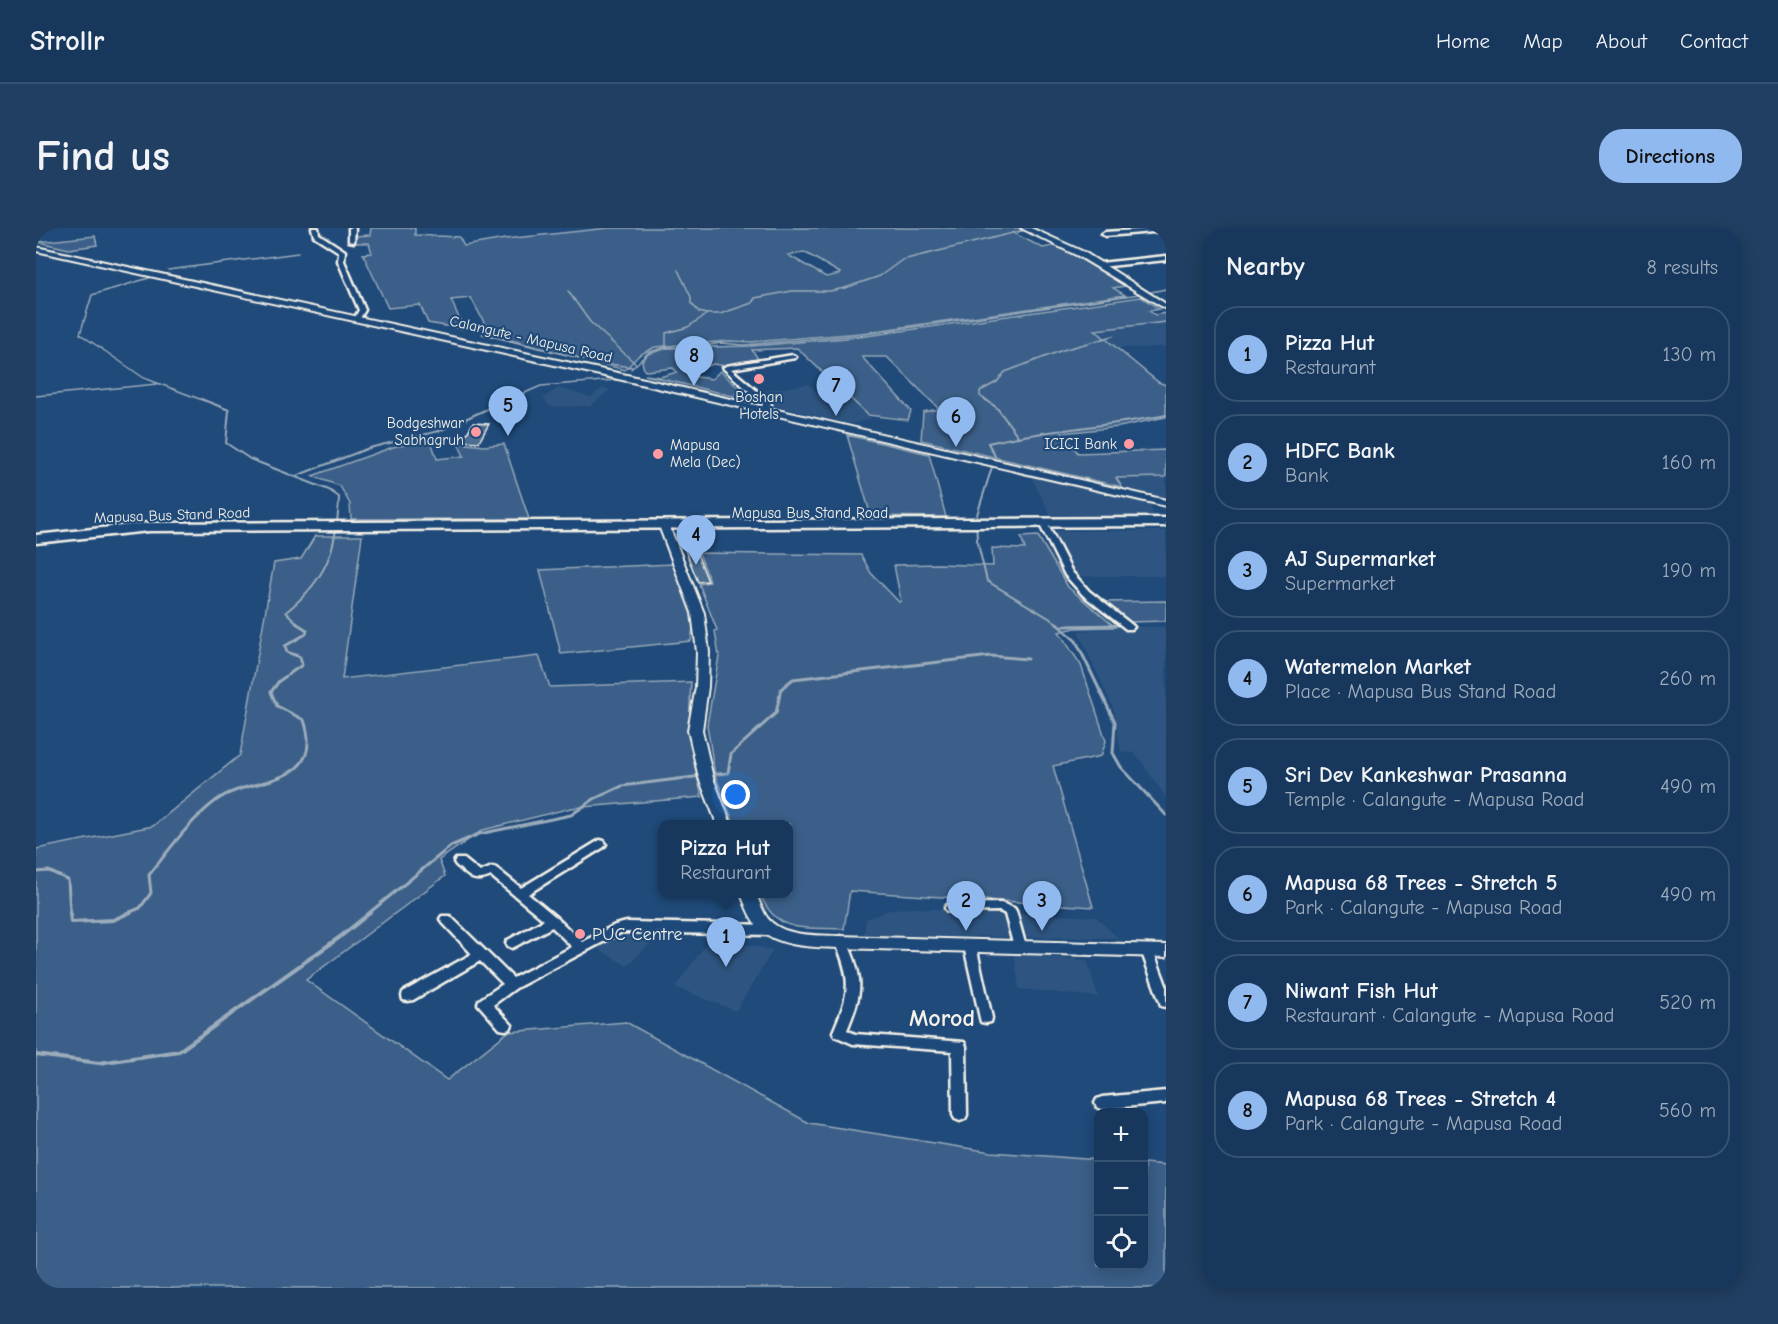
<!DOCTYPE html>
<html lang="en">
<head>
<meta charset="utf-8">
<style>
	body { margin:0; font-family:"Comic Neue",sans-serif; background:#203f62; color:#f1f3f6 }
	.controls { position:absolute; right:18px; bottom:18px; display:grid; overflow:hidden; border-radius:12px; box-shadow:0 3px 15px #0003 }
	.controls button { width:54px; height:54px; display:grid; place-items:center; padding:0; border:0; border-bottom:2px solid #365272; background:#17385c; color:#f1f3f6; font:30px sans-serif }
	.you { position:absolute; left:700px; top:567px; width:21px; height:21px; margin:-15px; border:4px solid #fff; border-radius:50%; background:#1a73e8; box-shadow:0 0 0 9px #1a73e833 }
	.badge { display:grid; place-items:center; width:39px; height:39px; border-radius:50%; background:#90b9f0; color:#111; font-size:20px; font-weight:700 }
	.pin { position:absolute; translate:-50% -50px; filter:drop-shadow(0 2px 3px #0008) }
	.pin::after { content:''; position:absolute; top:32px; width:21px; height:18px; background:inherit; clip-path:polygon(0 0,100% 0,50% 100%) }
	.popup { position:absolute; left:622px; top:592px; width:135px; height:78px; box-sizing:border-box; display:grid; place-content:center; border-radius:12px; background:#17385c; filter:drop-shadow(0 2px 4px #0005); font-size:20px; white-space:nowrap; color:#9eacbb }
	.popup b { font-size:22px; color:#f1f3f6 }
	.popup::after { content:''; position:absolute; left:50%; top:100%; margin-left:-12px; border:12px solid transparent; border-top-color:#17385c }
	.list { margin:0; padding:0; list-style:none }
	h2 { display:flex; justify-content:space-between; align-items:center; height:78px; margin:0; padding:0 24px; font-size:26px }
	h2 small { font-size:20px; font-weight:400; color:#9eacbb }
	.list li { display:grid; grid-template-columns:39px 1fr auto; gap:18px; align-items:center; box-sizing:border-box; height:96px; margin:0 12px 12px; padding:0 12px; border:2px solid #365272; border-radius:24px }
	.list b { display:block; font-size:22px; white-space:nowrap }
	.list p { margin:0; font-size:20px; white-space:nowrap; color:#9eacbb }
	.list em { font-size:20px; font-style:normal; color:#9eacbb }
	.icon { flex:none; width:33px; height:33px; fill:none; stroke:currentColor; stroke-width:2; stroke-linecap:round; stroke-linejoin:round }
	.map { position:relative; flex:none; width:1130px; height:1060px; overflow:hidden; border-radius:24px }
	header { display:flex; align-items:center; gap:36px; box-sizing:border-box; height:84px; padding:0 30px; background:#17385c; border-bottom:2px solid #365272 }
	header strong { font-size:28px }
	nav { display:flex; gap:33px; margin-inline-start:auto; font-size:21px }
	.intro { display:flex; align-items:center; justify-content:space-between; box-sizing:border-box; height:144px; padding:0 36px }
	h1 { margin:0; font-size:42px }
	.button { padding:15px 27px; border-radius:24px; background:#90b9f0; color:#111; font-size:21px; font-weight:700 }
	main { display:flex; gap:36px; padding:0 36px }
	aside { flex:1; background:#17385c; border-radius:24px; box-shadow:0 3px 15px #0003 }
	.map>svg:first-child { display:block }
	.built { fill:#2d5581 }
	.green { fill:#3a5f88; stroke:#97a8b8; stroke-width:1.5; fill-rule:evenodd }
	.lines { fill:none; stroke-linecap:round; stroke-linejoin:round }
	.stream-far3 { stroke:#9cacbb; stroke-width:1.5 }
	.stream-far2 { stroke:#9cacbb; stroke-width:2 }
	.stream-far1 { stroke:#9cacbb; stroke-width:3 }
	.stream { stroke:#9cacbb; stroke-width:4 }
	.building { fill:#4d6e92; stroke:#f4f1e8; stroke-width:1.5 }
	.street-casing { stroke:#f4f1e8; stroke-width:5 }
	.secondary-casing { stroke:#f4f1e8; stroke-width:4 }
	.primary-casing { stroke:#f4f1e8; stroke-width:5 }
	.street { fill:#1f4a7a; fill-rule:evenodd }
	.secondary { fill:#1f4a7a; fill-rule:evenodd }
	.primary { fill:#1f4a7a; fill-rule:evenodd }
	.poi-dot { fill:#ff9aa2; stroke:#1f4a7a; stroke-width:2 }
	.labels { text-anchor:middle; stroke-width:4.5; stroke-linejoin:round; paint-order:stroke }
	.far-street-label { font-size:15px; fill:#f4f1e8; stroke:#1f4a7a }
	.far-poi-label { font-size:15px; fill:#f4f1e8; stroke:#1f4a7a; text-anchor:end }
	.poi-label { font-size:18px; fill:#f4f1e8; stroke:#1f4a7a; text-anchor:start }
	.near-neighbourhood-label { font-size:24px; font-weight:bold; fill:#f4f1e8; stroke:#1f4a7a }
</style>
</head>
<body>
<header>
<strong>Strollr</strong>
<nav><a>Home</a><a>Map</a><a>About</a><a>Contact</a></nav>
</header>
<div class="intro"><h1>Find us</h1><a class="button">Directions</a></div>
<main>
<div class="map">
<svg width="1130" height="1060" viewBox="0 0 1130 1060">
	<rect width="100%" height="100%" fill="#1f4a7a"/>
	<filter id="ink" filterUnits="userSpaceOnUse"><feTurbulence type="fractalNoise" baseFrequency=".0167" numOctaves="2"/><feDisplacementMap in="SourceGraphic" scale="12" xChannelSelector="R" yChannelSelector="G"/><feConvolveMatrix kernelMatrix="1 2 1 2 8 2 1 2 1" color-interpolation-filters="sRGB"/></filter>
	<g filter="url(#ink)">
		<path class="built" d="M1130,94V119L1080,120L1059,102Z
			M772,156L789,171L811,168L836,191L815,196L718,173L709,166Z
			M523,160L555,169L567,160L574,162L554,178L514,179L507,170Z
			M995,249L1114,276L1118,289L1015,288Z
			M1130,249V270L1086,259L1079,250Z
			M1017,303H1130V348H1041Z
			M1093,399H1130V569L1099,525L1085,524L1078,482L1042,403Z
			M877,680L1060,689L1082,710L828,707L830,691L856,681Z
			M584,705L624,706L591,738L559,719Z
			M675,709L737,722L700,783L639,759Z
			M978,726L1051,732L1062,769L983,761Z"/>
		<path class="green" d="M335,0H379V7L423,9L428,18L469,11L573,0H984L989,2L977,5L1007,20L1022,17L1089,58L1077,60L1089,67L825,105L715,114L693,113L619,119L603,127L589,142L455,107L435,70L415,72L428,101L392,95L384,77L352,80L327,26L336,25L333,15H319V8L334,7ZM768,24L804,45V46L790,49L752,27Z
			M59,8L61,17L33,21L2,14Z
			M1105,69L1123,81L1113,83L1119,87L1130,85V94L1059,102L1122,154L1130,157V189L1083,199L1026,205L1042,225L1130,222V249L1080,250L1086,259L885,212L887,184L903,181L851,129H826L875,183L872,192L832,187L761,120L716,122L723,132L690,138L677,136L654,145L661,149L676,151L684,143L705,162L697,168L609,147L624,149L641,144L637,140L610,143L608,142L606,133L612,126L632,120L715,118L823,109Z
			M811,207L893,226L910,289L835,288Z
			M394,210L401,231L428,228L422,215L448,218L468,216L493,291H315L314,276L304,258L276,248L357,219Z
			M279,308H326L306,451L503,428L514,459L655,454C652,494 655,530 666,569L535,580L447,602L403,632L409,648L270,752L411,852L472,804L590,794L773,895L955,924L1062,932V1038H1108V935L1130,937V1060H0V621L117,598L204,527L238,335L265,331Z
			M1002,308L1032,359L1079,399L1039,400L1023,404L1045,437L1070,513L1065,528L1017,538L1057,679L814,663L808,701C769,699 741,707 724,666H753V596H698L679,547L671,497L683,428L679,403L681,402L663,356L674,354L663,325L825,327L835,345L863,374L865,373L858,337L903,336L957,338L956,320L989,321L985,309Z
			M637,336L658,393L655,413L525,426L504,342Z
			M1130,373V393L1093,394L1068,374Z"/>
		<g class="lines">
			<path class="stream-far3" d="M132,42L262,25
				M642,42L655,69V75L663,84L670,86
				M113,50L56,67L44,106L108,150L169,173
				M532,63L554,94L600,136
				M1115,64L1130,61
				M446,106L564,135L596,139
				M630,119V105L652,99L671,86H684L716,75L719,70L756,63H794L809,60L844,48L866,32L997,0
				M595,141L613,124L630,119L656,120L685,115L708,117L823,107L1104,66
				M0,168L121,156
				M470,173L505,158L580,152
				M951,173L944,168V163L961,154L969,144L1027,122L1077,108"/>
			<path class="stream-far2" d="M165,171L193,182L190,215L214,231L293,262L303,269C301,321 291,351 250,384L262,396
				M949,171L961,180L982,208
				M959,228L952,215C1011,201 1071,199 1130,187
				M956,239L940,290L941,312L951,353L1023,396
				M260,248L333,220L403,203L473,171"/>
			<path class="stream-far1" d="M1020,395L1040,413L1079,494L1077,525L1085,539L1130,587
				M1026,398L1087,397
				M673,547L692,545L695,526L740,485L745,461L757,451L955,428L992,431
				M0,644L13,643L32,652L34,685
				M92,685L104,680L115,665L113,647C134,621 154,592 181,572C213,548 291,560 268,492L241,478L235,464L243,453L266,437L264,429L251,424L249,418L270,406L271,402L260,395
				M333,685L415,618L443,606L535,587L558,571L586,558L666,548"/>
			<path class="stream" d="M34,684L35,694L77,692L95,684
				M0,827L63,835L143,823L304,709L335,684"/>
		</g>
		<path class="building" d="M437,195L453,196L443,214L426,213Z
			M659,321L672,353L662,354L649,322Z"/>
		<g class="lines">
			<g class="street-casing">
				<path id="street" d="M276,0H282L283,6L309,23L308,33L329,82L323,92L318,91L323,82L302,33L303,24L278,8Z
					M313,0H319L318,14L313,13Z
					M1130,0V3L1069,8L1066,6L1069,4Z
					M1130,28V32L1064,39L1061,37L1064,35Z
					M757,127L760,129L759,130L695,141L734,174L735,176L731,184H728L724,182L727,176L687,140L690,138Z
					M1006,297H1012L1013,299L1036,344L1053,363L1096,397L1098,399L1096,401H1090L1047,367L1029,347L1005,299Z
					M564,612L568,613L570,616L568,619L492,666L521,690L546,714L579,697L591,694L735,697L739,699L741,702L739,705L735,707L586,704L480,760L457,777L476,797L474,801L469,802L464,801L442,776L443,772L467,756L444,733L377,772L372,773L367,772L366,768L367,764L436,726L406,694L404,691L406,688H414L477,750L536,719L516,699L480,718L476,720L472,718L470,715L472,712L508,692L455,648C437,656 433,648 420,637L418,634L420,631H428L444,644L456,639L460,640L485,660Z
					M965,675L978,680L980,683L990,719L988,722L984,724L980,722L978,719L969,686L964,683L915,684L911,683L909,680L911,677L915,676Z
					M805,708L809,710L811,713C828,752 827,763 811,802L819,806L928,814L930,818L931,887L929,891L924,893L919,891L917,887L916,823L817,816L799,808L797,804C814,764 816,753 799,713L801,710Z
					M934,713L938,715L940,718L956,790L955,794L950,795L945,794L944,790L928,718L930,715Z
					M1111,717L1115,719L1117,722L1130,757V779L1125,778L1124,774L1105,722L1107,719Z
					M1130,863V875L1066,881L1061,879L1059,875L1061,871L1066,869Z"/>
			</g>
			<g class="secondary-casing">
				<path id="secondary" d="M985,0H995L1048,24L1130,76V81L1042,28Z
					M0,19L591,147L1130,272V278L591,153L0,23Z
					M627,292L632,295L668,385L673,424L672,459L666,502L677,550L695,596H681L663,550L652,502L660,459L661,424L656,385L622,295Z
					M705,666H720C723,673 726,681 730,688C744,709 779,707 802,708L1130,717V729L802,720C778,719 740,719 723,700C714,691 710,678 705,666Z"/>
			</g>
			<g class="primary-casing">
				<path id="primary" d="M1130,290V298L113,303L0,315V307L113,295Z"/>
			</g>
			<use href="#street" class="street"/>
			<use href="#secondary" class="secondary"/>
			<use href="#primary" class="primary"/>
		</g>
	</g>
	<g class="poi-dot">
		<circle cx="723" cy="151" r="6"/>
		<circle cx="440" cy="204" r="6"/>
		<circle cx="1093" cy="216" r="6"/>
		<circle cx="622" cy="226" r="6"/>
		<circle cx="544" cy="706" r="6"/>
	</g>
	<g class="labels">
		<g class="far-street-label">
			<text transform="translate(495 111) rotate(13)" y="5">Calangute - Mapusa Road</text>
			<text x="774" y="290">Mapusa Bus Stand Road</text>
			<text transform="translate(136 287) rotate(-2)" y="5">Mapusa Bus Stand Road</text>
		</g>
		<g class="far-poi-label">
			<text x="723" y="174" text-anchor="middle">Boshan<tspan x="723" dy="17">Hotels</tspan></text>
			<text x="428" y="200">Bodgeshwar<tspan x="428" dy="17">Sabhagruh</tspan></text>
			<text x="1081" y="221">ICICI Bank</text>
			<text x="634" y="222" text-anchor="start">Mapusa<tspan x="634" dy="17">Mela (Dec)</tspan></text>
		</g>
		<g class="poi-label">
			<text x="556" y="712">PUC Centre</text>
		</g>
		<g class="near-neighbourhood-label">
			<text x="906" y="798">Morod</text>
		</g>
	</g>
</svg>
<div class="controls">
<button>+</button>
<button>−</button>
<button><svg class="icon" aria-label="locate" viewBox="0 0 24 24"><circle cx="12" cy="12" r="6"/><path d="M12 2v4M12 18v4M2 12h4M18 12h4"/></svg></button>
</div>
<div class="you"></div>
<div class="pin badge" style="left:690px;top:739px">1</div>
<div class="popup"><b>Pizza Hut</b>Restaurant</div>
<div class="pin badge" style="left:930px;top:703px">2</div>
<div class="pin badge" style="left:1006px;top:703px">3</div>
<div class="pin badge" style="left:660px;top:337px">4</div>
<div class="pin badge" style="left:472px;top:208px">5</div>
<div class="pin badge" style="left:920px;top:219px">6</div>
<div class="pin badge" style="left:800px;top:188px">7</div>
<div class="pin badge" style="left:658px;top:158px">8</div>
</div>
<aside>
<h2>Nearby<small>8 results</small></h2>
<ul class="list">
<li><span class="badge">1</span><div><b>Pizza Hut</b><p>Restaurant</p></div><em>130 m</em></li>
<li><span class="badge">2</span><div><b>HDFC Bank</b><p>Bank</p></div><em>160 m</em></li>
<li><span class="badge">3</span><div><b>AJ Supermarket</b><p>Supermarket</p></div><em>190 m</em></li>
<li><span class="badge">4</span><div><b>Watermelon Market</b><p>Place · Mapusa Bus Stand Road</p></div><em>260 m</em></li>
<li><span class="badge">5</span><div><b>Sri Dev Kankeshwar Prasanna</b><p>Temple · Calangute - Mapusa Road</p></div><em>490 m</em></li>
<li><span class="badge">6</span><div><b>Mapusa 68 Trees - Stretch 5</b><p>Park · Calangute - Mapusa Road</p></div><em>490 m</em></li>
<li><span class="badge">7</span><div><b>Niwant Fish Hut</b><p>Restaurant · Calangute - Mapusa Road</p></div><em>520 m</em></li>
<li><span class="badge">8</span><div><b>Mapusa 68 Trees - Stretch 4</b><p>Park · Calangute - Mapusa Road</p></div><em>560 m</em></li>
</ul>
</aside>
</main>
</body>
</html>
